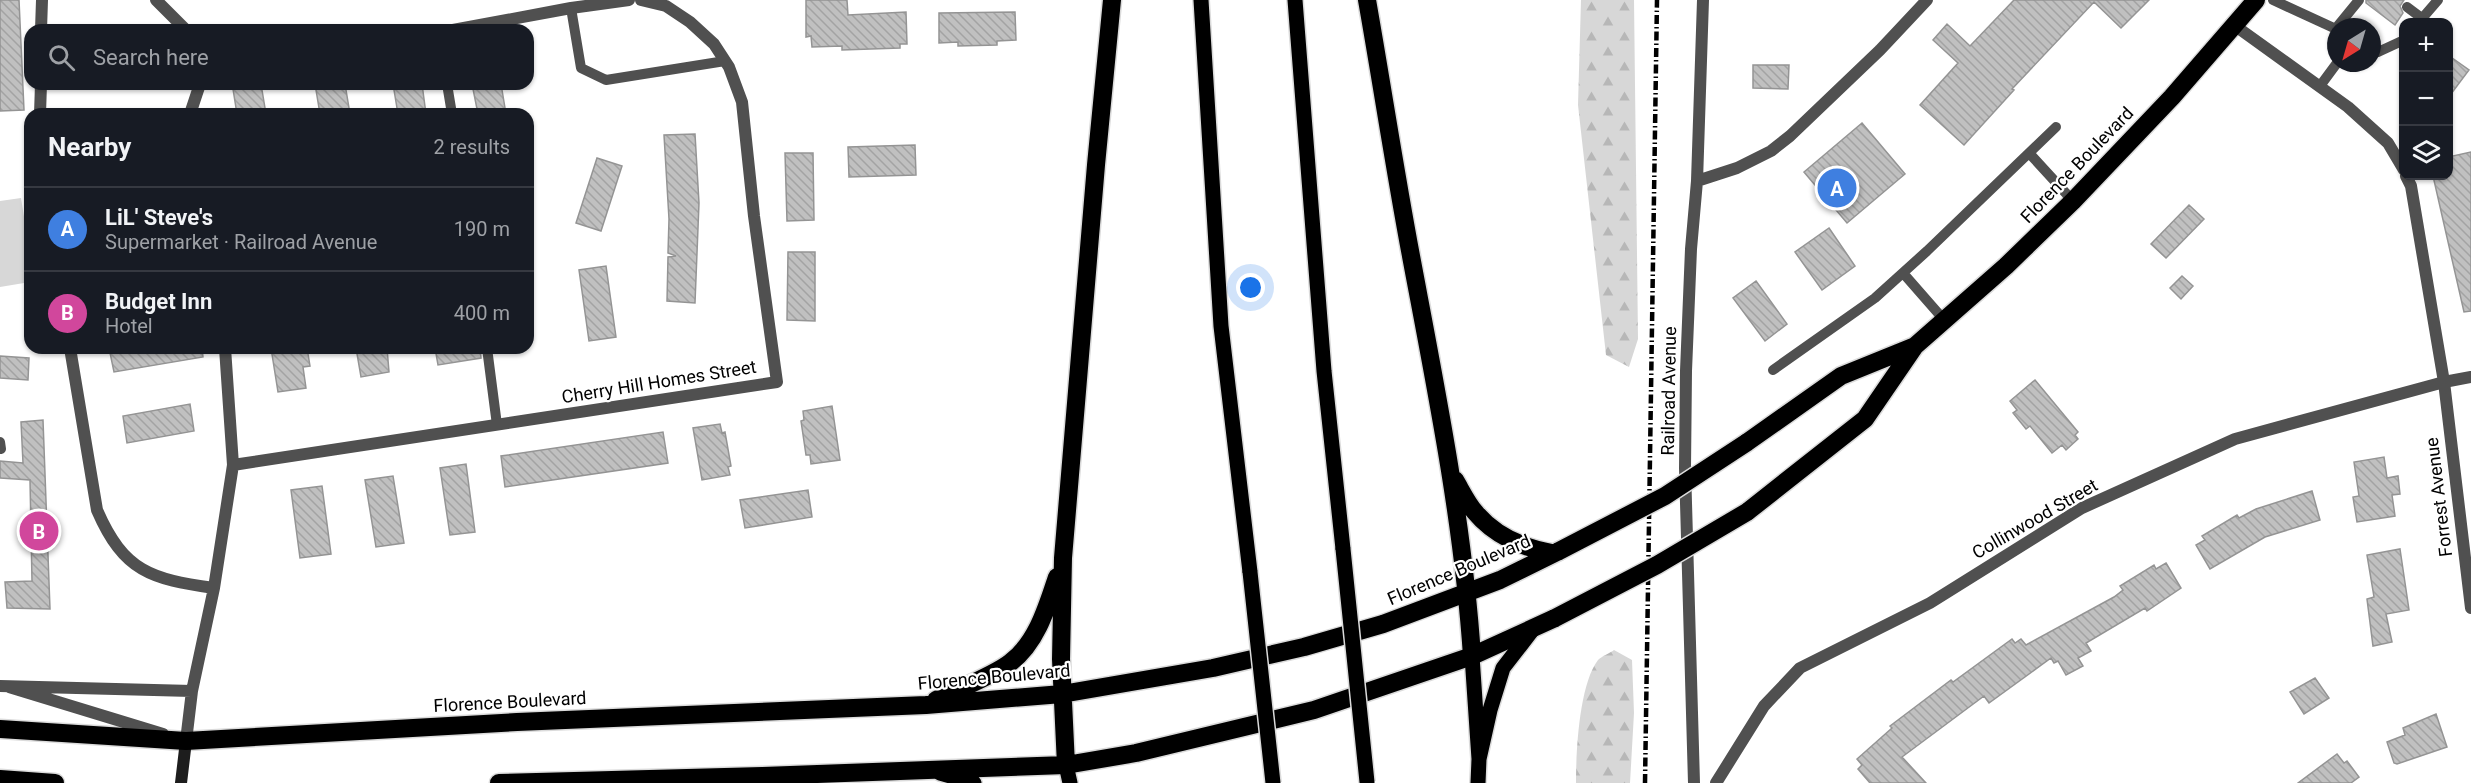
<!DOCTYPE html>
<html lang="en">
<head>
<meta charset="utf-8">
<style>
	body { margin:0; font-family:Roboto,sans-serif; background:#242831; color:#f1f3f6 }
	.controls { position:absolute; right:18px; top:18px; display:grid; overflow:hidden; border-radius:12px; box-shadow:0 2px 4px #0004 }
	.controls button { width:54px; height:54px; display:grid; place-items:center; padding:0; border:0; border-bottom:2px solid #363941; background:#171b24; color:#f1f3f6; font:30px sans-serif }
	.compass { position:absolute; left:2327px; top:18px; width:54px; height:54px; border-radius:50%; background:#171b24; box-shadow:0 2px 4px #0004; rotate:217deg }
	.you { position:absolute; left:1251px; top:288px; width:21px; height:21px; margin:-15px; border:4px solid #fff; border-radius:50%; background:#1a73e8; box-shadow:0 0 0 9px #1a73e833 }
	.badge { display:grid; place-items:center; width:39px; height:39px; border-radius:50%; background:#1a73e8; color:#fff; font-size:20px; font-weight:700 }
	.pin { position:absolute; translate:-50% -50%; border:3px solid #fff; box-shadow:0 2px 6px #0006 }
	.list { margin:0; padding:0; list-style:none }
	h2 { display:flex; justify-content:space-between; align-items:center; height:78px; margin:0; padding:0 24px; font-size:26px }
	h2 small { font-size:20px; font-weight:400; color:#9ea1a6 }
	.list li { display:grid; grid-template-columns:39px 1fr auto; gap:18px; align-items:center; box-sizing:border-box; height:84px; padding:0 24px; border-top:2px solid #363941 }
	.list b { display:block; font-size:22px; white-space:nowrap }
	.list p { margin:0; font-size:20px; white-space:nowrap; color:#9ea1a6 }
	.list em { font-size:20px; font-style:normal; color:#9ea1a6 }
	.icon { flex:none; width:33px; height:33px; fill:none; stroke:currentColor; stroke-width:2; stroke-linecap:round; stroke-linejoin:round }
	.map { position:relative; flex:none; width:2471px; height:783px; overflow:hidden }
	.search { position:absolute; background:#171b24; box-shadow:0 2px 4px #0004; left:24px; top:24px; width:510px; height:66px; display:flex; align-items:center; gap:15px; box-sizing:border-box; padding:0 21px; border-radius:18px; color:#9ea1a6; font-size:22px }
	.panel { position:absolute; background:#171b24; box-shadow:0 2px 4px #0004; left:24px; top:108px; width:510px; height:246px; border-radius:18px }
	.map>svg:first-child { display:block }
	.forest { fill:url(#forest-firs) }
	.park { fill:#d7d7d7 }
	.building { fill:url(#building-back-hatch); stroke:#949494; stroke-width:1.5 }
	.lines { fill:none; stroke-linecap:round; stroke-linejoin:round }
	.primary-casing { stroke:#dbdbdb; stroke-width:18 }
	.highway-casing { stroke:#dbdbdb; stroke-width:21 }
	.lane { stroke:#505050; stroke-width:10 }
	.street { stroke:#505050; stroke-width:12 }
	.secondary { stroke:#1d1d1d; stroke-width:12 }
	.primary { stroke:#000; stroke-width:15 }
	.highway { stroke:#000; stroke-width:18 }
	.rail { stroke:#000; stroke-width:4.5; stroke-dasharray:9 3 1.5 3; stroke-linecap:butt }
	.primary-bridge-casing { stroke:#dbdbdb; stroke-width:18; stroke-linecap:butt }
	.highway-bridge-casing { stroke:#dbdbdb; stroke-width:21; stroke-linecap:butt }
	.primary-bridge { stroke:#000; stroke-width:15 }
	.highway-bridge { stroke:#000; stroke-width:18 }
	.labels { text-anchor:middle; stroke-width:4.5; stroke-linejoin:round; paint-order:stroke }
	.street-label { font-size:18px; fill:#000; stroke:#fff }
</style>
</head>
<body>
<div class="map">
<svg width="2471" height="783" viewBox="0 0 2471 783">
	<defs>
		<pattern id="forest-firs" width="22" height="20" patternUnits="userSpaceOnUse" patternTransform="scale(1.5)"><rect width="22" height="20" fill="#d7d7d7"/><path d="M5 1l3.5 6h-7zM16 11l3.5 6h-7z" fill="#b7b7b7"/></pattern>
		<pattern id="building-back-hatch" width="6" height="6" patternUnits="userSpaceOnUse" patternTransform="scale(1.5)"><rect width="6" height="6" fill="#c0c0c0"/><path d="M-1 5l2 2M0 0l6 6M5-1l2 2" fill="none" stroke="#a3a3a3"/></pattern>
	</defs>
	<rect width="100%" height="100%" fill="#fff"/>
	<path class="forest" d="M1581,0H1634L1638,339L1629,367L1606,355L1578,105Z
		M1614,650L1632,660L1634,713L1630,783H1576C1576,752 1579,685 1598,660C1602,656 1610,653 1614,650Z"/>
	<path class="park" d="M21,198L30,254V282L0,287V201Z"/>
	<path class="building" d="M0,0H19L24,110L0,111Z
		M806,0H847L848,15L906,12L907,44H900V48L842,50V46L812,47L811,36L806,37Z
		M2014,0H2149L2121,28L2094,2L2012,89L2014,90L1964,145L1920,105L1958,63L1933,40L1947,24L1970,46Z
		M2366,0H2404L2400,6L2403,13L2395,25L2366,3Z
		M1015,12L1016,40L997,41V45L958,46V42L939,43V13Z
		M2448,55L2469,70L2448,98Z
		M1753,65H1789L1788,89L1753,88Z
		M261,84L266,114H237L233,89Z
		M315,84H345L350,114H320Z
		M393,84H422L426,114H398Z
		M472,84H501L506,114H478Z
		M1862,123L1905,174L1847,223L1804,172Z
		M695,134L699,203L695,303L667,301L668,257L676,256L668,253L669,219L664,135Z
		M915,145L916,175L849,177L848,147Z
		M2471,152V311L2464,312L2433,176H2448V157Z
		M785,153H813L814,220L787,221Z
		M597,158L622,166L601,231L576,223Z
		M2189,205L2204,219L2166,258L2151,244Z
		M1829,228L1855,266L1822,290L1795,252Z
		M788,252H815V321L787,320Z
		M606,266L616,337L589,341L579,270Z
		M2182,276L2193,286L2181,299L2170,288Z
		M1756,281L1787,324L1765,341L1733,298Z
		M109,348H202L203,357L114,372Z
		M271,348H307L310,366L303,367L306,388L278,392Z
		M356,348H387L389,372L361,377Z
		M435,348H480L481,358L438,365Z
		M0,356L29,358L28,380L0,378Z
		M2035,380L2078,432L2075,435L2078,439L2066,450L2062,445L2052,453L2030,426L2026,429L2013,413L2017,410L2010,401Z
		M190,404L194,431L127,443L123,416Z
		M832,406L840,460L811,464L810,455H806L801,421L804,420L803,411Z
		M43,420L50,609L7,608L5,582L32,581L30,480L0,478V461L23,463L21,422Z
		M720,424L722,433L725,432L731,466L728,467L730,475L702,480L693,428Z
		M663,432L668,463L505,487L501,456Z
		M2384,457L2387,478L2398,476L2400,494L2392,495L2395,516L2357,522L2353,497L2359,496L2354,462Z
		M466,464L475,532L450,535L440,468Z
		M393,476L404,543L376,547L365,480Z
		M322,486L331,554L300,558L291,490Z
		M808,490L812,517L745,528L740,500Z
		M2312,491L2320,520L2265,537L2210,569L2196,545L2205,540L2202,536L2237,515L2239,518L2256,509Z
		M2400,549L2409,610L2386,614L2392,642L2373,646L2367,599L2374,597L2367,555Z
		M2166,563L2181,588L2147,611L2145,608L2086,643L2091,651L2078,658L2083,666L2066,675L2058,661L2054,663L2051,658L1989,703L1984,696L1902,757L1926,783H1870L1858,769L1862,765L1857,759L1892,728L1890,726L1951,680L1953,682L2012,639L2015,643L2021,639L2026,645L2114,597L2123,590L2120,586L2154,565L2156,569Z
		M2315,678L2329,698L2304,714L2290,692Z
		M2436,714L2447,747L2397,764L2394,763L2387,742L2405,735L2403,728Z
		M2337,754L2344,763L2347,761L2359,777L2351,783H2298Z"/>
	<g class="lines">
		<g class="primary-casing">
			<path id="primary" d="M1201,0L1221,326L1250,572
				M1295,0L1324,371L1343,549
				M1472,656L1479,759L1478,783
				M1479,759L1490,710L1503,668L1534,628
				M1066,765L1070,783
				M940,773L974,783"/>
		</g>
		<g class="highway-casing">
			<path id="highway" d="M1367,0C1382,85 1395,171 1411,256C1436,389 1463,521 1472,656
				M1746,443L1841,376L1915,346
				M1455,480C1461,490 1467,503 1475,512C1494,535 1523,548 1552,553
				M1747,512L1865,419L1915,346L2006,266L2073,201L2172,97L2256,0
				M936,700C956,690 995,675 1011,662C1037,642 1047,607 1057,577
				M0,729L186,741L517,722L926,705L1062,694L1213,668L1304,647L1383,624L1500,580L1559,551
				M1066,765L1061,659L1063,558L1096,165L1112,0
				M0,779L55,783
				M499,783L762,776L1066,765L1136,753L1314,710L1472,656L1555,618"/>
		</g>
		<path class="lane" d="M2273,0L2336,29
			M2407,7L2423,19
			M571,8L581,68L606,80L725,61
			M2419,22L2438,0
			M2337,27L2359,0
			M2372,48L2378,52L2404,40
			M447,84L452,114
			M2320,86L2337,63
			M2029,153L2073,201
			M1903,273L1945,321
			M487,348L497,425
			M1773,370L1875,298L1927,251L2056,127
			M0,442L1,449"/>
		<path class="street" d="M156,0L186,30
			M2234,25L2348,107L2388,143L2404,170
			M41,30L42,0
			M453,30L571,8L629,0
			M40,114L41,84
			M190,114L200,84
			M2406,176L2411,186L2444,382L2471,608
			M1697,181L1737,168L1771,151L1790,136L1880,50L1927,0
			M70,348L97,510C124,572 151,579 214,588
			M233,465L777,382L754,216L742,102L729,67L714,44L690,22L666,6L641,0
			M0,686L192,691
			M9,687L163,734
			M180,739L186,741L192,691L214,588L233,465L225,348
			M1694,783L1685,468L1686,371L1691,249L1697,181L1703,0
			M1716,783L1764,706L1800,668L1930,603L2082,508L2235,439L2444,382L2471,377"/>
		<path class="secondary" d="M181,783L186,741"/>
		<use href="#primary" class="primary"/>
		<use href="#highway" class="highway"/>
		<path class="rail" d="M1645,783L1657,0"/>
		<g class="primary-bridge-casing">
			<path id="primary-bridge" d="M1343,549L1367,782
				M1250,572L1273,783"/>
		</g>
		<g class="highway-bridge-casing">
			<path id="highway-bridge" d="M1559,551L1665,496L1746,443
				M1555,618L1657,565L1747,512"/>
		</g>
		<use href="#primary-bridge" class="primary-bridge"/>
		<use href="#highway-bridge" class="highway-bridge"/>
	</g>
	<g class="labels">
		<g class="street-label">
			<text transform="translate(2077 165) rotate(-46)" y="6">Florence Boulevard</text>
			<text transform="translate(659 382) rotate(-9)" y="6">Cherry Hill Homes Street</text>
			<text transform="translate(1669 391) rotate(-89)" y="6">Railroad Avenue</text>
			<text transform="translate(2439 497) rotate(-97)" y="6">Forrest Avenue</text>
			<text transform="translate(2035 519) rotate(-30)" y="6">Collinwood Street</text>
			<text transform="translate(1459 570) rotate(-23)" y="6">Florence Boulevard</text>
			<text transform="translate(994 677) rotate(-5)" y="6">Florence Boulevard</text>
			<text transform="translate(510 702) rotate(-3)" y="6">Florence Boulevard</text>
		</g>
	</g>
</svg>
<div class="controls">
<button>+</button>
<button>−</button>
<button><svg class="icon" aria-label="layers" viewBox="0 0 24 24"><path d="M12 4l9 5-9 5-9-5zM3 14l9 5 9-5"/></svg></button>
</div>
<svg class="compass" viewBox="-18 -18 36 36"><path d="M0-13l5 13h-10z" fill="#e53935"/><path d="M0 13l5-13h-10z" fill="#9ea1a6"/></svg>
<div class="you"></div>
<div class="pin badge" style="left:1837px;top:188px;background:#3f7fe0">A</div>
<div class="pin badge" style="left:39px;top:531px;background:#d1479c">B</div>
<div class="search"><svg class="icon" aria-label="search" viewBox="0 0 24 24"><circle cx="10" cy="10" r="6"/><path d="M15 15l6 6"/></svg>Search here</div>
<section class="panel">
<h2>Nearby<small>2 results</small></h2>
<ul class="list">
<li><span class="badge" style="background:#3f7fe0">A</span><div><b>LiL' Steve's</b><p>Supermarket · Railroad Avenue</p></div><em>190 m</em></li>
<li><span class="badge" style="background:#d1479c">B</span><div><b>Budget Inn</b><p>Hotel</p></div><em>400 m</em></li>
</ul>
</section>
</div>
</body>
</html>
